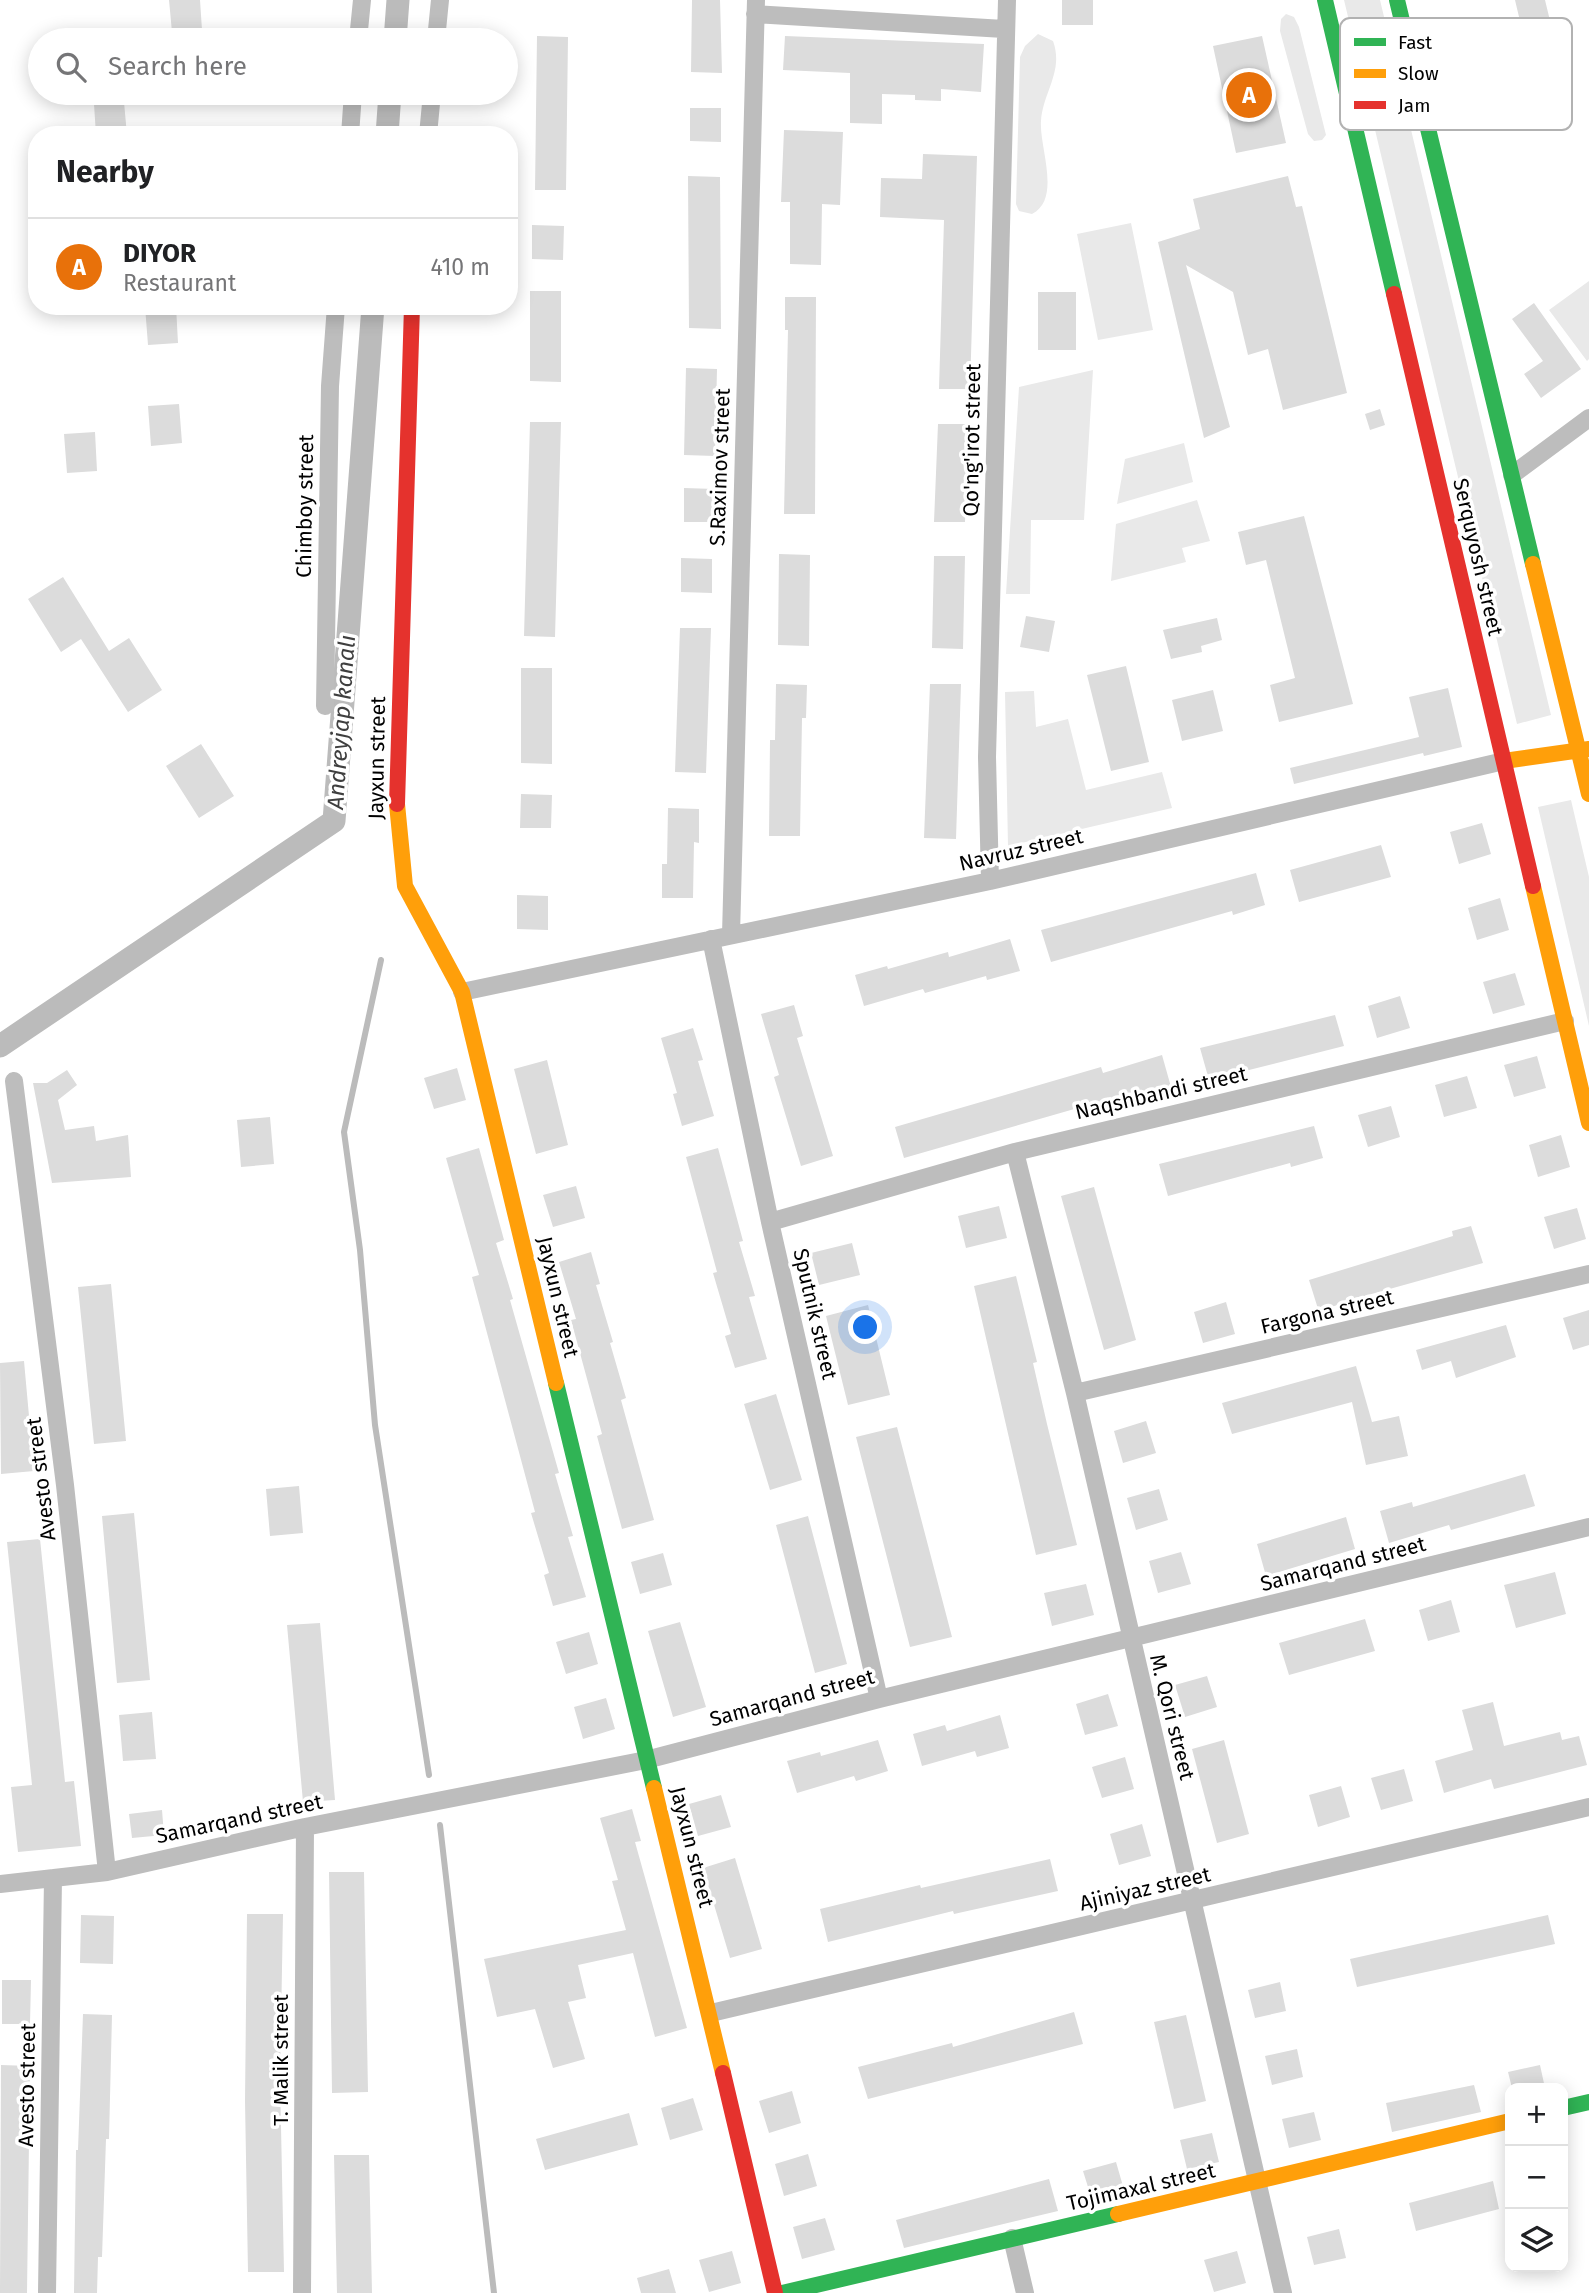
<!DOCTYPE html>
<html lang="en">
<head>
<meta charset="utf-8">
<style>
	body { margin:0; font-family:"Fira Sans",sans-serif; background:#f6f6f6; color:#202124 }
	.controls { position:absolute; right:21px; bottom:21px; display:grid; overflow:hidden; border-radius:14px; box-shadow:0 4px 18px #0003 }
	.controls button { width:63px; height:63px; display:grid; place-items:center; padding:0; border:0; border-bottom:2px solid #e0e0e0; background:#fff; color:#202124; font:35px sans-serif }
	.you { position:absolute; left:866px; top:1328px; width:24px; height:24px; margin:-18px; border:5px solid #fff; border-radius:50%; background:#1a73e8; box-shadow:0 0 0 10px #1a73e833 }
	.badge { display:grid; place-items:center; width:46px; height:46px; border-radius:50%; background:#0b8043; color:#fff; font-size:23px; font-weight:700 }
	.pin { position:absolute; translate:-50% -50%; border:4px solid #fff; box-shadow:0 2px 7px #0006 }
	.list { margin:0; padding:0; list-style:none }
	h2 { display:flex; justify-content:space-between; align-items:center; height:91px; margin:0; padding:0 28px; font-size:30px }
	h2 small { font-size:23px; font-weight:400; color:#757577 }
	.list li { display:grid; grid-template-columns:46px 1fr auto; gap:21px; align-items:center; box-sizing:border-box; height:98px; padding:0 28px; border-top:2px solid #e0e0e0 }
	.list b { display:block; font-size:26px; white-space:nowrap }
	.list p { margin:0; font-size:23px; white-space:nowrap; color:#757577 }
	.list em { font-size:23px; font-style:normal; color:#757577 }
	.icon { flex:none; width:38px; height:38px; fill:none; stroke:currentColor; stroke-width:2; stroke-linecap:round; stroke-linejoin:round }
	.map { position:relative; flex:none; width:1589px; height:2293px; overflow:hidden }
	.search { position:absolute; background:#fff; box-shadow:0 4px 18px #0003; left:28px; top:28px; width:490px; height:77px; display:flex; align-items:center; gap:18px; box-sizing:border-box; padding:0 24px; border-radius:38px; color:#757577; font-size:26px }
	.panel { position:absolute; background:#fff; box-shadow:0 4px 18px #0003; left:28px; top:126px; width:490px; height:189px; border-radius:28px }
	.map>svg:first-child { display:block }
	.green { fill:#e9e9e9 }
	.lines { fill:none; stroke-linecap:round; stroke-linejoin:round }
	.stream { stroke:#bbb; stroke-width:6 }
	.canal { stroke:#bbb; stroke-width:23 }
	.building { fill:#dcdcdc }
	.street { stroke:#bdbdbd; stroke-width:18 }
	.fast { stroke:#30b455; stroke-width:16 }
	.slow { stroke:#ff9f0a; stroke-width:16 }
	.jam { stroke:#e5322d; stroke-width:16 }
	.labels { text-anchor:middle; stroke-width:7; stroke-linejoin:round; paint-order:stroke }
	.street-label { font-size:21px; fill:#000; stroke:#fff }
	.water-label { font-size:23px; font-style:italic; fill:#3f3f3f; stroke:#fff }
	.key { fill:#fff; stroke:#b2b2b2; stroke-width:2 }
	.key-label { font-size:19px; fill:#000 }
</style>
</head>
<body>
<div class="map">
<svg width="1589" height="2293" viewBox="0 0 1589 2293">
	<rect width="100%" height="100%" fill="#fff"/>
	<path class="green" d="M1344,0H1380L1551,715L1517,724Z
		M1286,14L1294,17L1299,27L1326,135L1322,140L1314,141L1308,134L1280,31L1281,19Z
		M1038,34L1053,41C1064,71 1043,92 1041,121C1039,147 1062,199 1032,214L1019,211L1016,204L1020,57L1025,46Z
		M1131,223L1153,330L1098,340L1077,234Z
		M1589,281V359L1587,361L1549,310Z
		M1093,370L1084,520H1031L1030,594H1006L1019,387Z
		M1184,443L1193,482L1117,504L1125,459Z
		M1197,500L1210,541L1182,548L1186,562L1111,581L1116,524Z
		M1034,691L1036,727L1068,719L1086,790L1162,772L1172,808L1008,846L1005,692Z
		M1571,800L1589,877V1026L1538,807Z"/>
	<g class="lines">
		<path class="stream" d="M381,960L344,1132L360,1250L375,1425L429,1775
			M440,1825L494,2293"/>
		<path class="canal" d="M395,40L398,0
			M387,135L390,93
			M0,1046L334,821L373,306"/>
	</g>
	<path class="building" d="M169,0H200L202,30L172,32Z
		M692,0H720L722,73L691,72Z
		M1062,0H1093V25H1062Z
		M1515,0H1545L1562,70L1491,87L1482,49L1524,38Z
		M537,36L568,37L566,190H535Z
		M785,36L984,44L981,92L941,89V101L915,100V95L882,94V124L850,123V73L783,70Z
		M1262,36L1286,143L1236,153L1213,46Z
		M124,102L127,135H96L94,104Z
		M690,108H721V142L690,141Z
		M784,130L843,132L840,205L822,204L821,265L790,264V202H781Z
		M923,154L977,156L970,389H939L944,220L880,217L881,178L922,179Z
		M688,176L720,177L721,329L689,328Z
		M1288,176L1296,207L1302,206L1347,393L1283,410L1268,349L1248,355L1233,292L1186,265L1230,427L1204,438L1158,242L1200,229L1193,199Z
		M532,225L564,226L563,260L532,259Z
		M530,291H561V382L530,381Z
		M1038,292H1076V350H1038Z
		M785,297H816L815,514H784L788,330H785Z
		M1534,303L1581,369L1541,398L1524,374L1543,361L1512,319Z
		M145,306H176L178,343L148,345Z
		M686,368L717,369L715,456L684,455Z
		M179,404L182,443L151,446L148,406Z
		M1380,409L1385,425L1370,430L1365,414Z
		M530,422H561L555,637L524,636Z
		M938,424H969L965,522H934Z
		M95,432L97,471L67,473L64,434Z
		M684,488L715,489V522H684Z
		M1304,516L1353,704L1279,722L1270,685L1295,678L1266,560L1246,565L1238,532Z
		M779,554L810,555L809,646L778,645Z
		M934,556H965L963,649L932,648Z
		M681,558L712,559V593L681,592Z
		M63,577L109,651L129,638L162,690L128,712L81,639L61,652L28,599Z
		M1026,616L1055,621L1049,652L1020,647Z
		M1217,618L1222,640L1201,646L1202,652L1171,659L1163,630Z
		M680,628H711L706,773L675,772Z
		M1126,666L1149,762L1111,771L1087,675Z
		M521,668H552V764L521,763Z
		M776,684L807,685L806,718H802L800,836H769L770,740H775Z
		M930,684H961L956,839L924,838Z
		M1448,688L1462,747L1424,756L1423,753L1294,784L1290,768L1419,737L1409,697Z
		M1213,690L1223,731L1182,741L1172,700Z
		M201,744L234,796L199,818L166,766Z
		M521,794L552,795L551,828H520Z
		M668,808L699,809V843L694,842L693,898H662V864H667Z
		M1482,823L1491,854L1459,864L1450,832Z
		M1381,845L1391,877L1299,902L1290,870Z
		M1256,873L1265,905L1233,915L1232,911L1051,962L1041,930Z
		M517,895L548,896V930L517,929Z
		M1500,898L1509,930L1477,940L1468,908Z
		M1010,939L1020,971L987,980L986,976L925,993L923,989L864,1006L855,975L887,966L888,969L948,952L949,957Z
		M1515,973L1525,1005L1493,1014L1483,982Z
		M1400,996L1410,1028L1377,1038L1368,1006Z
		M794,1005L803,1036L797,1038L833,1156L801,1166L774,1077L779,1075L761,1014Z
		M1335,1015L1344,1046L1209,1080L1200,1048Z
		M693,1028L703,1060L698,1061L714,1116L682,1126L673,1094L677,1093L661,1038Z
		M1162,1055L1171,1087L1139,1096L1137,1091L904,1158L895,1127L1101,1067L1103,1073Z
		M1537,1056L1546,1088L1514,1097L1504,1065Z
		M547,1060L568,1145L536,1154L514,1069Z
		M457,1068L466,1100L434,1109L424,1078Z
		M67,1070L77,1085L58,1100L65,1130L94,1126L96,1141L128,1135L131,1177L52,1183L33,1083H47Z
		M1467,1076L1477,1108L1444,1117L1435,1085Z
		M1391,1106L1400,1137L1368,1147L1358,1115Z
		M270,1117L274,1164L241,1167L237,1120Z
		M1314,1126L1323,1158L1291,1167L1290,1163L1168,1196L1159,1164Z
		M1561,1135L1570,1167L1538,1177L1529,1145Z
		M479,1148L504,1240L496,1243L513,1299L510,1300L559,1473L555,1474L573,1536L568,1537L586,1597L553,1606L544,1575L549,1573L531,1513L535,1512L472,1277L479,1275L446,1158Z
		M718,1148L743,1241L739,1242L755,1296L749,1297L767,1359L735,1368L725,1336L731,1334L713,1273L717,1272L686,1157Z
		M576,1186L585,1218L553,1227L543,1195Z
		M1094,1187L1136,1340L1104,1350L1061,1196Z
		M999,1206L1007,1238L966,1248L958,1216Z
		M1577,1208L1586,1239L1554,1249L1544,1217Z
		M1471,1226L1483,1263L1350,1300L1319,1312L1309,1280L1453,1236L1452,1231Z
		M852,1243L860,1275L819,1285L811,1253Z
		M591,1252L600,1284L596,1285L613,1342L610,1343L626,1398L621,1400L654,1520L622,1529L597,1436L602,1434L571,1320L576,1319L559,1262Z
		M1016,1276L1037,1362L1033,1363L1047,1424L1077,1545L1036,1555L974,1286Z
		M111,1284L126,1441L94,1444L78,1287Z
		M1226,1302L1235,1334L1203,1343L1194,1312Z
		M868,1305L890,1395L848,1405L826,1316Z
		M1589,1310V1345L1573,1350L1563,1318Z
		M1506,1325L1516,1357L1456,1378L1451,1361L1422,1370L1416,1350Z
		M24,1361L34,1471L1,1474L0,1363Z
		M1356,1366L1372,1422L1399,1416L1408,1456L1366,1465L1352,1402L1232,1434L1222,1403Z
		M776,1394L802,1480L770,1490L744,1404Z
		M1146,1421L1156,1453L1123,1463L1114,1431Z
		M897,1427L952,1637L910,1647L856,1437Z
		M1525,1474L1535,1506L1451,1530L1449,1525L1389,1543L1380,1511L1412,1502L1413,1507Z
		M299,1486L303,1533L270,1536L266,1489Z
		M1159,1489L1168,1520L1136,1530L1127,1498Z
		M134,1513L150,1680L117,1683L102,1516Z
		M808,1516L847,1664L815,1673L776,1525Z
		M1346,1517L1355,1549L1266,1576L1257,1544Z
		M40,1539L65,1782L74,1781L81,1846L18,1852L11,1787L32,1785L7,1542Z
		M1181,1552L1191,1584L1158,1593L1149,1561Z
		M663,1553L672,1585L640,1594L631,1562Z
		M1555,1572L1566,1614L1516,1628L1504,1585Z
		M1086,1584L1094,1615L1052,1626L1044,1593Z
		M1451,1600L1460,1632L1428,1641L1419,1610Z
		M1365,1619L1375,1651L1289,1675L1279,1643Z
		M680,1622L706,1707L673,1717L648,1631Z
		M320,1623L335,1800L303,1802L287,1625Z
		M589,1632L598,1664L566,1674L556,1642Z
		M1207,1676L1217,1707L1185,1717L1175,1685Z
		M1108,1694L1118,1726L1085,1735L1076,1704Z
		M606,1698L615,1729L583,1739L574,1707Z
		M1493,1702L1504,1746L1560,1732L1562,1740L1579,1736L1587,1765L1494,1789L1491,1779L1444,1793L1435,1761L1473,1750L1462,1710Z
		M152,1712L156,1759L123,1761L119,1715Z
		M1000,1715L1009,1748L977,1757L975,1751L922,1766L913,1734L945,1725L947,1731Z
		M878,1740L888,1771L856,1781L854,1776L797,1793L787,1761L820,1752L821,1756Z
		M1224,1740L1249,1834L1217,1843L1192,1749Z
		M1125,1757L1134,1789L1102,1798L1092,1767Z
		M1404,1769L1413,1801L1381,1810L1371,1778Z
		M1341,1786L1350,1817L1318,1827L1309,1795Z
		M721,1795L731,1827L698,1836L689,1804Z
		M632,1809L641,1841L635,1842L687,2028L655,2037L633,1953L578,1965L586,1998L568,2002L585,2059L553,2068L535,2009L497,2017L484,1959L626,1930L612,1881L618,1880L600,1818Z
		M162,1810L164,1835L132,1838L129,1814Z
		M1142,1824L1151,1856L1119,1865L1110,1834Z
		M735,1858L762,1949L730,1958L703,1868Z
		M1050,1859L1058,1891L954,1914L953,1911L828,1942L820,1909L920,1885L921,1888Z
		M329,1872H364L368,2092L332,2093Z
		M247,1914H283L280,2078L284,2272H248L245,2101Z
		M81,1915L114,1916L113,1964L80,1963Z
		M1548,1915L1555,1944L1357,1987L1350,1959Z
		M2,1980H31L30,2024H2Z
		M1280,1982L1286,2011L1255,2018L1248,1990Z
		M1074,2012L1083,2044L868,2099L858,2067L952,2043L953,2047Z
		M83,2014L112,2015L109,2139H106L102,2257H98L97,2293H74L76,2150H78Z
		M1186,2015L1206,2101L1174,2109L1154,2022Z
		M1297,2049L1303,2077L1272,2085L1265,2056Z
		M1,2065L30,2066L27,2293H0Z
		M1540,2065L1545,2088H1512L1508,2072Z
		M1474,2085L1481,2112L1392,2132L1386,2103Z
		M792,2091L801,2123L769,2133L759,2101Z
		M693,2098L703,2130L670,2140L661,2108Z
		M1314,2112L1321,2140L1289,2148L1282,2119Z
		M629,2113L638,2145L545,2170L536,2139Z
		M1212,2133L1219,2162L1187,2169L1180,2140Z
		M808,2154L817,2186L784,2196L775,2164Z
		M334,2155H369L372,2293H337Z
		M1116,2162L1125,2193L1093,2203L1083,2171Z
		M1049,2179L1058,2211L904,2248L896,2220Z
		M1493,2181L1499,2209L1416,2231L1409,2203Z
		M825,2218L835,2250L802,2259L793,2227Z
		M1339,2229L1346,2258L1314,2265L1307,2237Z
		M732,2251L741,2283L709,2292L699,2260Z
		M1237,2251L1246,2283L1214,2292L1204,2260Z
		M669,2269L676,2293H641L637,2278Z"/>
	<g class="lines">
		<path class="street" d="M755,14L1004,29
			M358,40L362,0
			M436,40L440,0
			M350,135L353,93
			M428,135L432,93
			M1512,475L1589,418
			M325,706L330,386L336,306
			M990,881L987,757L1007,0
			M731,935L756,0
			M711,939L770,1222L879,1699
			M462,992L990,881L1504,761
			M14,1081L65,1485L107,1872
			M1015,1152L1075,1393L1283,2293
			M770,1222L1015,1152L1565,1021
			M1075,1393L1589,1274
			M0,1884L107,1872L305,1827L646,1760L879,1699L1589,1527
			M711,2013L1589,1807
			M1012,2238L1025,2293
			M47,2293L53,1878
			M302,2293L305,1827"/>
		<path class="fast" d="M1325,0L1394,294
			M1397,0L1533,564
			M556,1383L654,1788
			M1563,2108L1589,2102
			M782,2293L1118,2214"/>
		<path class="slow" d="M1533,564L1589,794
			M1504,761L1589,749
			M397,804L405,886L462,992L556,1383
			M1533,886L1589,1123
			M654,1788L723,2073
			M1118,2214L1510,2121"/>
		<path class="jam" d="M1394,294L1533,886
			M397,804L412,306
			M723,2073L775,2293"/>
	</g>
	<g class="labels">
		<g class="street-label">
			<text transform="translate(972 440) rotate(-89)" y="7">Qo'ng'irot street</text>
			<text transform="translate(720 467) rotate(-88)" y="7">S.Raximov street</text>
			<text transform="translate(305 506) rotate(-89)" y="7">Chimboy street</text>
			<text transform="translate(1478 557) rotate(77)" y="7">Serquyosh street</text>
			<text transform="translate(377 758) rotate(-89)" y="7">Jayxun street</text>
			<text transform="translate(1021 850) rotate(-13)" y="7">Navruz street</text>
			<text transform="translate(1161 1093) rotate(-13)" y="7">Naqshbandi street</text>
			<text transform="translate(558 1297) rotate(77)" y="7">Jayxun street</text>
			<text transform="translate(1327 1312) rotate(-13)" y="7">Fargona street</text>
			<text transform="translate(815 1314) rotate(77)" y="7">Sputnik street</text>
			<text transform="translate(41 1479) rotate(-97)" y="7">Avesto street</text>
			<text transform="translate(1343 1564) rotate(-14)" y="7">Samarqand street</text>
			<text transform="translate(792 1698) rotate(-15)" y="7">Samarqand street</text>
			<text transform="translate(1172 1717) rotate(76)" y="7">M. Qori street</text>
			<text transform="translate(239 1819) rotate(-12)" y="7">Samarqand street</text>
			<text transform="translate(692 1847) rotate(76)" y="7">Jayxun street</text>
			<text transform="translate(1145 1889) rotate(-13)" y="7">Ajiniyaz street</text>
			<text transform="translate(281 2060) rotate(-90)" y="7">T. Malik street</text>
			<text transform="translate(27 2085) rotate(-89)" y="7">Avesto street</text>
			<text transform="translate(1141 2187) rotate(-13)" y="7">Tojimaxal street</text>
		</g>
		<g class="water-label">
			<text transform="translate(341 722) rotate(-86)" y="8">Andreyjap kanalı</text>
		</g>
	</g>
	<rect x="1340" y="18" width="232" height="112" rx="10" class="key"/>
	<rect x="1354" y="38" width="32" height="8" fill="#30b455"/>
	<rect x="1354" y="69" width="32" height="9" fill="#ff9f0a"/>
	<rect x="1354" y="101" width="32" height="8" fill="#e5322d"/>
	<g class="key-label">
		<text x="1398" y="49">Fast</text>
		<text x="1398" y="80">Slow</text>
		<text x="1398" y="112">Jam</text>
	</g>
</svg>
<div class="controls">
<button>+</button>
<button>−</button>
<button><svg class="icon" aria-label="layers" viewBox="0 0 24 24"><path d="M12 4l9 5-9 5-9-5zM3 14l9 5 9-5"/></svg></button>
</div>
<div class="you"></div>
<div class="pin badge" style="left:1249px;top:95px;background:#e8710a">A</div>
<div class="search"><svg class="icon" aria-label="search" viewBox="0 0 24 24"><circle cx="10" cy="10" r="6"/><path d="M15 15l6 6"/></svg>Search here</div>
<section class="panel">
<h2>Nearby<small></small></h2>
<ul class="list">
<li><span class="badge" style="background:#e8710a">A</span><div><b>DIYOR</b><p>Restaurant</p></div><em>410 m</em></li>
</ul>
</section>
</div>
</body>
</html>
